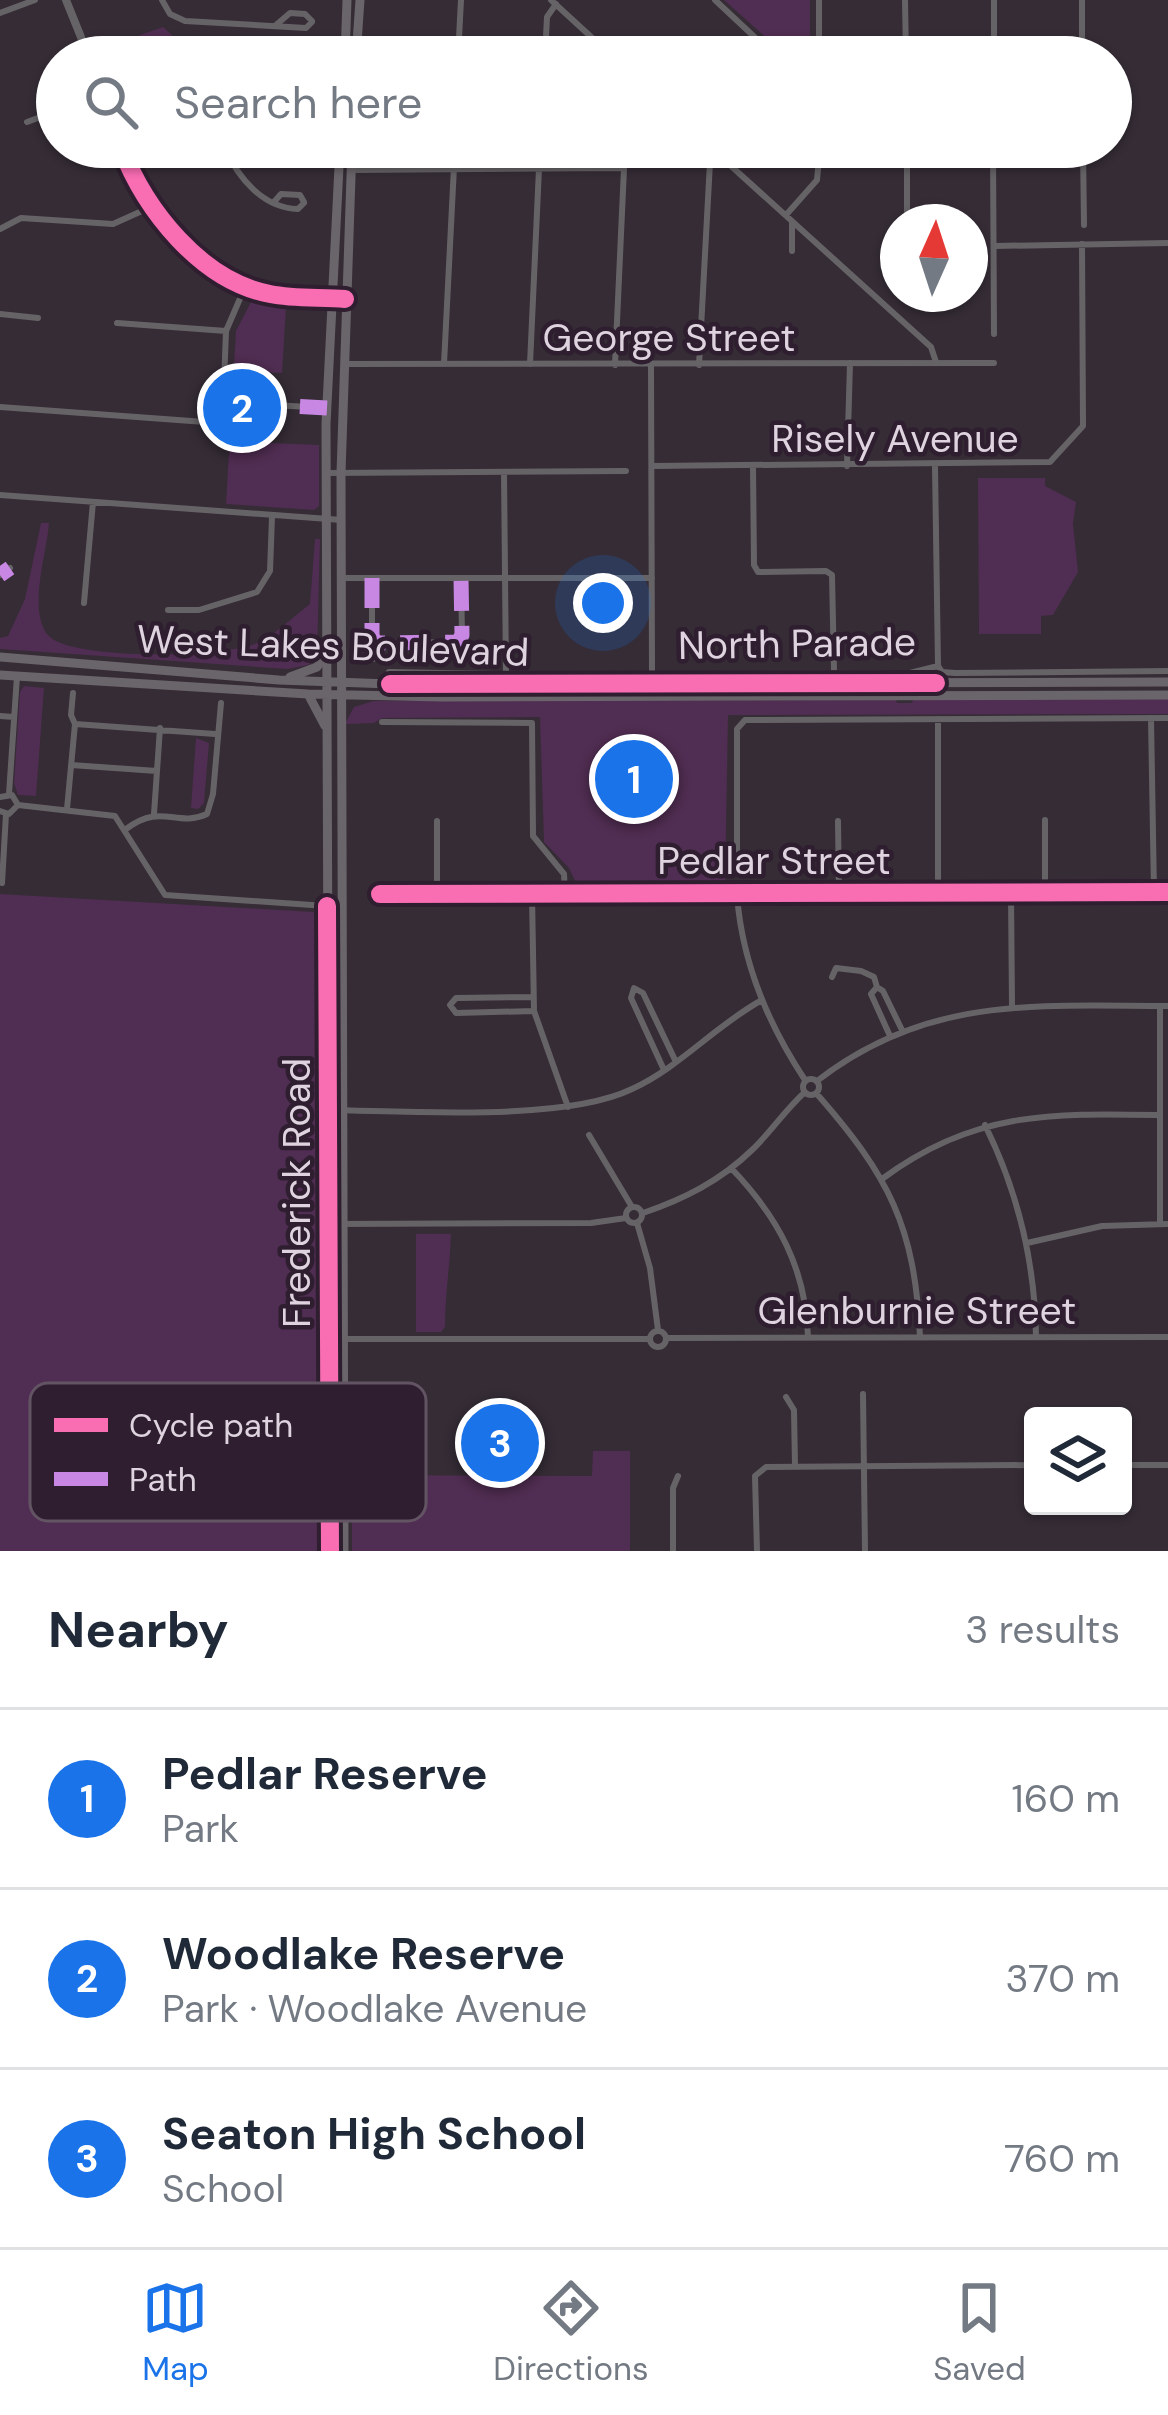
<!DOCTYPE html>
<html lang="en">
<head>
<meta charset="utf-8">
<style>
	body { margin:0; font-family:"DM Sans",sans-serif; background:#f6f6f7; color:#1f2937 }
	.controls { position:absolute; right:36px; bottom:36px; display:grid; overflow:hidden; border-radius:12px; box-shadow:0 3px 9px #0004 }
	.controls button { width:108px; height:108px; display:grid; place-items:center; padding:0; border:0; border-bottom:3px solid #e0e1e3; background:#fff; color:#1f2937; font:60px sans-serif }
	.compass { position:absolute; left:880px; top:204px; width:108px; height:108px; border-radius:50%; background:#fff; box-shadow:0 3px 9px #0004; rotate:3deg }
	.you { position:absolute; left:603px; top:603px; width:42px; height:42px; margin:-30px; border:9px solid #fff; border-radius:50%; background:#1a73e8; box-shadow:0 0 0 18px #1a73e833 }
	.badge { display:grid; place-items:center; width:78px; height:78px; border-radius:50%; background:#1a73e8; color:#fff; font-size:39px; font-weight:700 }
	.pin { position:absolute; translate:-50% -50%; border:6px solid #fff; box-shadow:0 3px 12px #0006 }
	.list { margin:0; padding:0; list-style:none }
	h2 { display:flex; justify-content:space-between; align-items:center; height:156px; margin:0; padding:0 48px; font-size:51px }
	h2 small { font-size:39px; font-weight:400; color:#747a83 }
	.list li { display:grid; grid-template-columns:78px 1fr auto; gap:36px; align-items:center; box-sizing:border-box; height:180px; padding:0 48px; border-top:3px solid #e0e1e3 }
	.list b { display:block; font-size:45px; white-space:nowrap }
	.list p { margin:0; font-size:39px; white-space:nowrap; color:#747a83 }
	.list em { font-size:39px; font-style:normal; color:#747a83 }
	.icon { flex:none; width:66px; height:66px; fill:none; stroke:currentColor; stroke-width:2; stroke-linecap:round; stroke-linejoin:round }
	.map { position:relative; flex:none; width:1168px; height:1551px; overflow:hidden }
	.search { position:absolute; background:#fff; box-shadow:0 3px 9px #0004; left:36px; right:36px; top:36px; height:132px; display:flex; align-items:center; gap:30px; box-sizing:border-box; padding:0 42px; border-radius:66px; color:#747a83; font-size:45px }
	.sheet { height:696px; background:#fff }
	nav { display:flex; justify-content:space-around; align-items:center; box-sizing:border-box; height:168px; border-top:3px solid #e0e1e3; background:#fff; font-size:33px; color:#747a83 }
	nav a { display:grid; justify-items:center; gap:6px }
	nav .on { color:#1a73e8 }
	.map>svg:first-child { display:block }
	.green { fill:#502d52 }
	.lines { fill:none; stroke-linecap:round; stroke-linejoin:round }
	.minor { stroke:#666366; stroke-width:6 }
	.tertiary { stroke:#666366; stroke-width:8 }
	.secondary { stroke:#6a656a; stroke-width:9 }
	.quiet { stroke:#c787e3; stroke-width:15; stroke-dasharray:30 15; stroke-linecap:butt }
	.cycleway-casing { stroke:#2e1e2f; stroke-width:26 }
	.cycleway { stroke:#f96db3; stroke-width:18 }
	.labels { text-anchor:middle; stroke-width:9; stroke-linejoin:round; paint-order:stroke }
	.street-label { font-size:39px; fill:#dfd3df; stroke:#2e1e2f }
	.key { fill:#2e1e2f; stroke:#635464; stroke-width:3 }
	.key-label { font-size:33px; fill:#dfd3df }
</style>
</head>
<body>
<div class="map">
<svg width="1168" height="1551" viewBox="0 0 1168 1551">
	<rect width="100%" height="100%" fill="#352c35"/>
	<path class="green" d="M724,0H810V51L788,57Z
		M163,27L172,35L163,57H105L115,53L112,45Z
		M252,300L286,307L282,373L254,372L250,442L319,445V506L314,510L226,504L236,331Z
		M978,478H1045V486L1076,502L1073,524L1078,572L1053,615L1041,616V634H979Z
		M41,523H49C47,553 28,608 47,634C65,661 227,658 257,643C276,634 293,617 310,604L315,539H320L317,656L308,665L288,669L0,649V638L8,636L25,599Z
		M24,686L44,688L36,796L18,795L14,783L20,692Z
		M1168,699V714L728,715L725,883L577,885L569,868L544,842L540,717L382,718L374,723L345,724L354,707L373,701L896,700L897,703H912L913,700Z
		M196,738L209,743L204,803L198,809L191,808Z
		M0,894L314,912L319,916L324,1551H0Z
		M416,1234H451C450,1267 445,1294 445,1327L441,1332H416Z
		M593,1451H630V1551H352V1475L592,1476Z"/>
	<g class="lines">
		<path class="minor" d="M162,0L170,14L185,21L306,28L312,22
			M551,0L613,57
			M715,0L776,57
			M819,0V57
			M905,0L906,57
			M1082,0V57
			M0,13L35,0
			M276,25L290,13L305,14L312,21
			M458,57L461,0
			M545,57L547,17L556,4
			M994,57V0
			M27,122L57,111
			M224,147C239,179 263,208 298,209L304,203
			M710,147L931,347L936,362
			M993,147L994,334
			M1083,147L1084,225
			M907,150L993,148
			M351,170L624,168
			M274,202L281,194L300,195L304,202
			M786,215L817,180L820,147
			M907,222V148
			M0,229L21,218L113,224L153,206
			M995,246L1168,243
			M792,251V222
			M0,314L38,318
			M117,323L226,331
			M344,364L994,363
			M444,364L455,147
			M530,364L540,147
			M615,365L625,147
			M651,365L652,673
			M699,365L710,162L717,153
			M255,404L327,408
			M0,407L205,422L217,418L223,410L226,331L245,287
			M652,466L1050,462L1083,426L1082,244
			M753,466L754,565L758,572L826,571L832,575L834,671
			M847,466L850,363
			M935,466L938,666
			M504,472L506,675
			M327,473L626,471
			M0,495L342,520
			M0,575L10,568
			M342,578H652
			M372,578V637L377,643L458,642L462,635L461,578
			M84,603L93,502
			M168,610H199L257,592L270,571L272,517
			M463,639V658
			M372,641L373,659
			M389,672L543,675L910,673L938,666L942,672L955,673L1168,671
			M0,716L14,717
			M1151,718L1154,892
			M938,719V892
			M382,722L532,723L533,836L564,874L565,893
			M75,724L215,734
			M71,765L157,771
			M9,794L17,676
			M0,797L12,795L18,805L9,814L0,811
			M18,805L115,816L165,895L341,907
			M67,809L75,724L71,715L73,693
			M154,814L160,728
			M838,821L839,893
			M126,829C162,802 176,828 207,814L213,794L221,703
			M737,854V729L745,720L1168,718
			M2,883L6,814
			M1011,893L1012,1006
			M1045,893V820
			M380,894L1168,892
			M437,894V821
			M532,894L534,1011L568,1107
			M737,895C742,963 768,1024 805,1080
			M832,977L836,968L861,971L874,977L877,987
			M533,997L456,998L450,1005L456,1013L534,1011
			M890,1036L871,994L877,987L883,991L902,1030
			M664,1070L631,998L634,988L643,993L676,1062
			M803 1087a8 8 0 1 1 16 0a8 8 0 1 1-16 0Z
			M817,1081C928,995 1036,1006 1168,1006
			M816,1093C889,1176 915,1226 920,1337
			M329,1110C409,1111 564,1122 632,1089C680,1067 716,1025 762,1000
			M985,1125C1018,1192 1035,1262 1036,1337
			M589,1135L632,1207
			M731,1168C778,1217 806,1268 808,1337
			M882,1179C974,1111 1051,1113 1160,1115
			M626 1215a8 8 0 1 1 16 0a8 8 0 1 1-16 0Z
			M643,1213C684,1199 720,1181 752,1150C771,1132 785,1110 805,1092
			M637,1223L650,1268L658,1330
			M330,1224L591,1223L626,1218
			M1160,1224V1006
			M1027,1243L1102,1226L1168,1224
			M650 1339a8 8 0 1 1 16 0a8 8 0 1 1-16 0Z
			M666,1338L1168,1337
			M330,1339H649
			M863,1394L865,1551
			M786,1397L794,1410L795,1466
			M1123,1465H1168
			M673,1551V1488L678,1476
			M757,1551L755,1476L766,1467L1033,1465"/>
		<path class="tertiary" d="M66,0L89,57
			M121,147C145,210 201,281 270,294C294,299 321,297 345,299"/>
		<path class="secondary" d="M345,57L347,0
			M356,57L360,0
			M0,657L279,680L390,684L1168,682
			M0,675L308,694L441,697L1168,695
			M290,677L317,667L325,655
			M308,694L325,726
			M330,1551L326,424L340,147
			M344,1551L341,473L352,147"/>
		<path class="quiet" d="M255,404L327,408
			M0,575L10,568
			M372,578V637L377,643L458,642L462,635L461,578"/>
		<g class="cycleway-casing">
			<path id="cycleway" d="M121,147C145,210 201,281 270,294C294,299 321,297 345,299
				M390,684L936,683
				M380,894L1168,892
				M327,906L330,1551"/>
		</g>
		<use href="#cycleway" class="cycleway"/>
	</g>
	<g class="labels">
		<g class="street-label">
			<text x="669" y="351">George Street</text>
			<text x="895" y="452">Risely Avenue</text>
			<text transform="translate(797 643) rotate(-1)" y="14">North Parade</text>
			<text transform="translate(333 645) rotate(2)" y="14">West Lakes Boulevard</text>
			<text x="774" y="874">Pedlar Street</text>
			<text transform="translate(296 1193) rotate(-90)" y="14">Frederick Road</text>
			<text x="917" y="1324">Glenburnie Street</text>
		</g>
	</g>
	<rect x="30" y="1383" width="396" height="138" rx="18" class="key"/>
	<rect x="54" y="1418" width="54" height="14" fill="#f96db3"/>
	<rect x="54" y="1472" width="54" height="14" fill="#c787e3"/>
	<g class="key-label">
		<text x="129" y="1437">Cycle path</text>
		<text x="129" y="1491">Path</text>
	</g>
</svg>
<div class="controls">
<button><svg class="icon" aria-label="layers" viewBox="0 0 24 24"><path d="M12 4l9 5-9 5-9-5zM3 14l9 5 9-5"/></svg></button>
</div>
<svg class="compass" viewBox="-18 -18 36 36"><path d="M0-13l5 13h-10z" fill="#e53935"/><path d="M0 13l5-13h-10z" fill="#747a83"/></svg>
<div class="you"></div>
<div class="pin badge" style="left:634px;top:779px">1</div>
<div class="pin badge" style="left:242px;top:408px">2</div>
<div class="pin badge" style="left:500px;top:1443px">3</div>
<div class="search"><svg class="icon" aria-label="search" viewBox="0 0 24 24"><circle cx="10" cy="10" r="6"/><path d="M15 15l6 6"/></svg>Search here</div>
</div>
<section class="sheet">
<h2>Nearby<small>3 results</small></h2>
<ul class="list">
<li><span class="badge">1</span><div><b>Pedlar Reserve</b><p>Park</p></div><em>160 m</em></li>
<li><span class="badge">2</span><div><b>Woodlake Reserve</b><p>Park · Woodlake Avenue</p></div><em>370 m</em></li>
<li><span class="badge">3</span><div><b>Seaton High School</b><p>School</p></div><em>760 m</em></li>
</ul>
</section>
<nav>
<a class="on"><svg class="icon" aria-label="map" viewBox="0 0 24 24"><path d="M3 6l6-2 6 2 6-2v14l-6 2-6-2-6 2zM9 4v14M15 6v14"/></svg>Map</a>
<a><svg class="icon" aria-label="directions" viewBox="0 0 24 24"><path d="M12 3l9 9-9 9-9-9zM9 14v-3h6M13 9l2 2-2 2"/></svg>Directions</a>
<a><svg class="icon" aria-label="saved" viewBox="0 0 24 24"><path d="M7 4h10v16l-5-4-5 4z"/></svg>Saved</a>
</nav>
</body>
</html>
